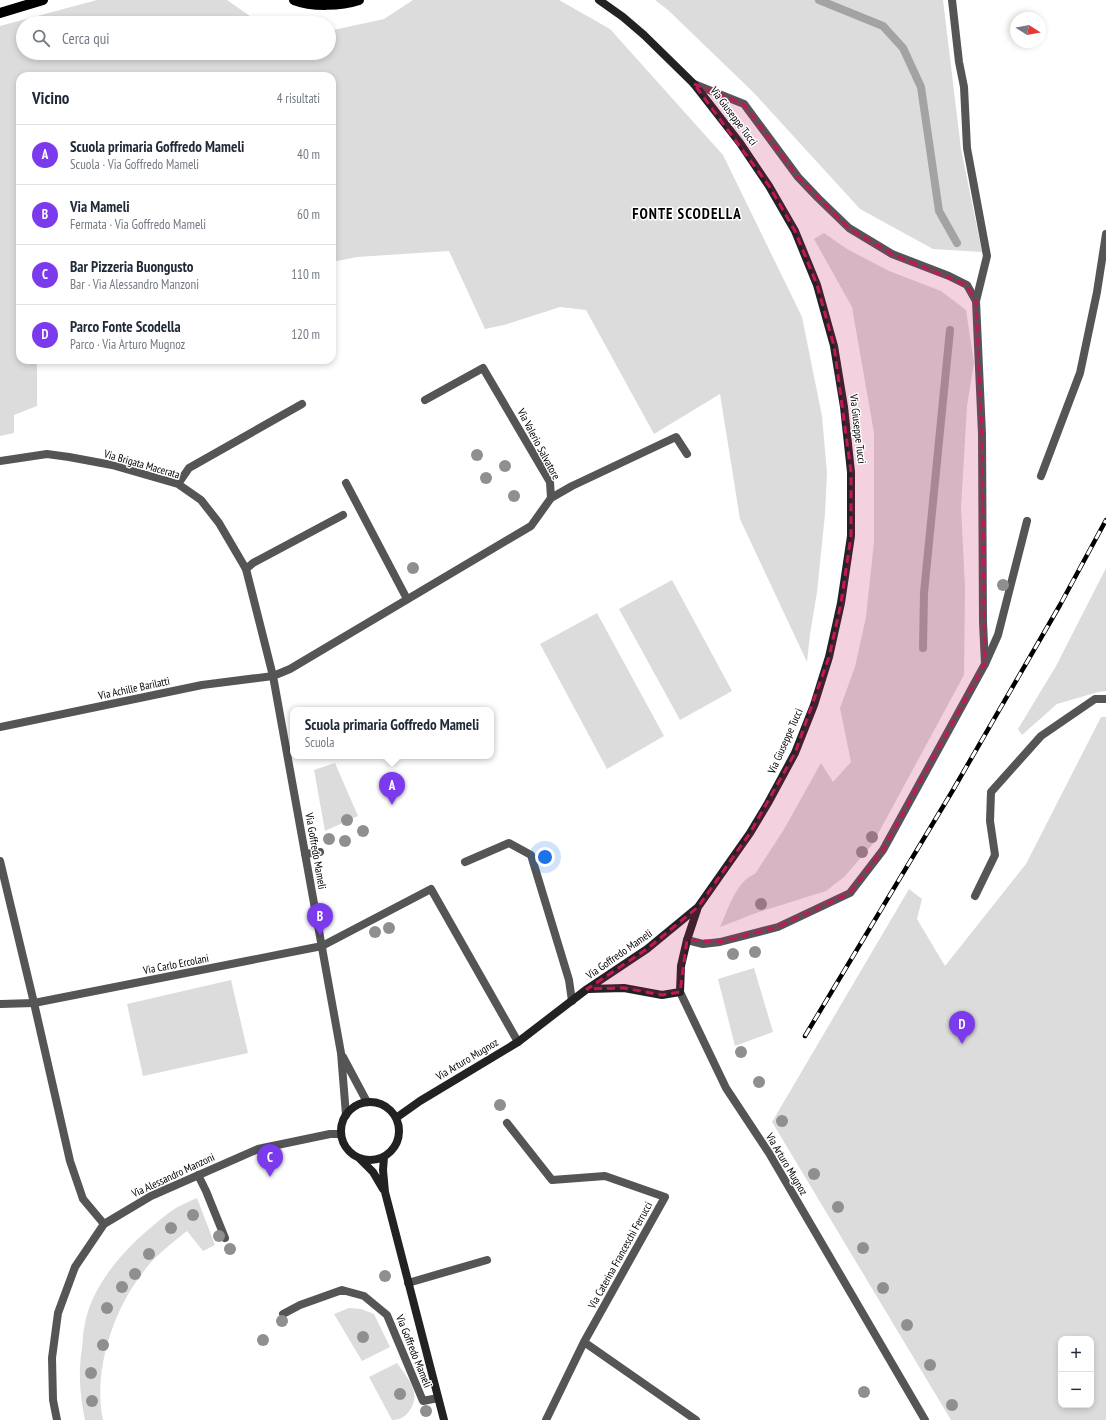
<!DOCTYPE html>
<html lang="it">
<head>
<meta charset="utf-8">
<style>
	body { margin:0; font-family:"PT Sans Narrow",sans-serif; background:#f6f6f7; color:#1f2937 }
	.controls { position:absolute; right:12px; bottom:12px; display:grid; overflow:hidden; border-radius:8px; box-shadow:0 2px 6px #0003 }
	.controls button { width:36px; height:36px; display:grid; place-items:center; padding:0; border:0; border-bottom:1px solid #e0e1e3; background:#fff; color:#1f2937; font:20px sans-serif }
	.compass { position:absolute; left:1010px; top:12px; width:36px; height:36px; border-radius:50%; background:#fff; box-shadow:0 2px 6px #0003; rotate:101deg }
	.you { position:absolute; left:545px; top:857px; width:14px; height:14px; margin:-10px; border:3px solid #fff; border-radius:50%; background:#1a73e8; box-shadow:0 0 0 6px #1a73e833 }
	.badge { display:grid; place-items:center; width:26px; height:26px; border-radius:50%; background:#7c3aed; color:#fff; font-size:13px; font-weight:700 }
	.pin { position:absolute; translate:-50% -33px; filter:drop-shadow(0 1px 2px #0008) }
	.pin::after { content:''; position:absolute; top:21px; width:14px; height:12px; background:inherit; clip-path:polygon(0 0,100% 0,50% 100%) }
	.popup { position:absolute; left:290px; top:707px; width:204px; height:52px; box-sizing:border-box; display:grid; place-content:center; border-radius:8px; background:#fff; filter:drop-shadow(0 1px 3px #0005); font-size:13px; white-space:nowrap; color:#747a83 }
	.popup b { font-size:15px; color:#1f2937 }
	.popup::after { content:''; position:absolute; left:50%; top:100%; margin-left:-8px; border:8px solid transparent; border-top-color:#fff }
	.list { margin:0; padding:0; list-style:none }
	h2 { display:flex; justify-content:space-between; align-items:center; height:52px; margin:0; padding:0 16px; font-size:17px }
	h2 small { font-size:13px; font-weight:400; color:#747a83 }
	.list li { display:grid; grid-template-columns:26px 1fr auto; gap:12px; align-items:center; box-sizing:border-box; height:60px; padding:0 16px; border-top:1px solid #e0e1e3 }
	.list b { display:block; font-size:15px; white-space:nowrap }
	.list p { margin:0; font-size:13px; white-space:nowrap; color:#747a83 }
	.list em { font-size:13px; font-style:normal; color:#747a83 }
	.icon { flex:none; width:22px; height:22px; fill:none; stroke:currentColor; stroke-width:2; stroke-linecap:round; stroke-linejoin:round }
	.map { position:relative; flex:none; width:1106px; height:1420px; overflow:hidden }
	.search { position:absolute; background:#fff; box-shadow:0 2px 6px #0003; left:16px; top:16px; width:320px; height:44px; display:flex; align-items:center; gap:10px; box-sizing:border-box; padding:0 14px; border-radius:22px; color:#747a83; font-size:15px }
	.panel { position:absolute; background:#fff; box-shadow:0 2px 6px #0003; left:16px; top:72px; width:320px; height:292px; border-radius:12px }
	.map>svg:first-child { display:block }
	.green { fill:#dcdcdc; fill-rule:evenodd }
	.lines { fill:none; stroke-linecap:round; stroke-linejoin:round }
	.stream { stroke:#a3a3a3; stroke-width:8 }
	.lane { stroke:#555; stroke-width:8 }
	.street { stroke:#555; stroke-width:8 }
	.secondary { stroke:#222; stroke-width:8 }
	.primary { stroke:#000; stroke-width:10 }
	.rail-casing { stroke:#000; stroke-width:4.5 }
	.rail { stroke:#fff; stroke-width:3; stroke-dasharray:9; stroke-linecap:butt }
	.tree { fill:#8f8f8f }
	.marked { fill:#c2185b; fill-opacity:0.2; stroke:#c2185b; stroke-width:3; stroke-dasharray:8 5; stroke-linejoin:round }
	.labels { text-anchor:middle; stroke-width:3; stroke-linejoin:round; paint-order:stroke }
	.street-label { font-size:11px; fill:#000; stroke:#fff }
	.district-label { font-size:15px; font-weight:bold; letter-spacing:1px; fill:#000; stroke:#fff }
</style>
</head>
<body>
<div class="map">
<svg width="1106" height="1420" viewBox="0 0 1106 1420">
	<rect width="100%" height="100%" fill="#fff"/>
	<path class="green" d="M97,0H227L260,23H23V53H329V31L384,19L413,0H559L610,29L723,155L802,317L822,416L827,473L825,514L817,592L810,634L807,662L740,519L720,394L654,434L586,310L560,307L504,325L485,329L449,251L357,257L332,262V76H20V360H37V406L14,415V433L0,436V26Z
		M655,0H943L961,149L982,252L933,249L860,209L753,92L668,10Z
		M824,233L847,249L889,271L941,291L966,310L974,363L967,406L961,507L965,588L964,675L872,845L844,877L826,891L756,913L720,927C728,910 736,881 755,874L783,831L821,763L833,782L851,762L840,708L855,667L866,617L874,542V433L852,307L814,239Z
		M1106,568V691L1098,692L1057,704L1022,735L1018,729L1056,666Z
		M672,580L732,691L680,720L619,609Z
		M597,613L664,736L607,769L540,644Z
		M1101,717H1106V1420H951L772,1122L909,889L922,899L917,919L945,966L1026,864ZM1061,1339H1091V1405H1061Z
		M335,763L358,816L325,831L314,770Z
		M754,968L773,1032L735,1046L718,979Z
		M231,980L248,1053L143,1076L127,1004Z
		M197,1198L215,1245L203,1251L187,1231C171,1244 153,1257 141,1275C112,1313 93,1373 103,1420H85C80,1396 78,1372 82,1348C83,1340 83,1331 85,1323C94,1278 134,1239 170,1212C178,1206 188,1202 197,1198Z
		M349,1308L361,1309L374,1314L390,1347L362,1361L334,1314Z
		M397,1363C407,1378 422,1392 410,1410C405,1417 400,1420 392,1420L369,1377Z"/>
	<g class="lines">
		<path class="stream" d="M819,0L883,26L903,48L921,87L939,211L957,243
			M923,648L924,593L950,330"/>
		<path class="lane" d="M952,0L959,62L964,87L967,148L987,256L976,301
			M1041,476L1080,373L1097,292L1106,234
			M346,483L407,599
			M551,498L572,486L676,437L687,454
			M246,569L253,563L343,515
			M985,664L998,635L1027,521
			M305,854L320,852
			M465,862L509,843L531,855L569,980L572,1001
			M975,896L995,855L990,821L991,792L1041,736L1095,699H1106
			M322,946L431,889L518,1042
			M1,1004L34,1003
			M198,1175L206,1191L225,1238
			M408,1283L487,1260"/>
		<path class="street" d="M0,461L47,454L69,457L112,465L178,484L201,500L219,523L246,569L273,676L341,1053L346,1115
			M178,484L189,468L302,404
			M0,727L202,685L273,676L290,669L531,526L551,498L550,482L483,368L425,400
			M0,861L34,1003L70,1161L83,1199L104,1224
			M687,940L703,944L720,942L778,927L850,893L883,850L985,664L983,622L982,434L976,301L967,285L949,276L892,254L849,228L818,198L798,177L744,104L694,84
			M680,992L726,1088L769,1153L925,1420
			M34,1003L322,946
			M343,1057L367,1102
			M507,1123L552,1180L605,1176L665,1197L584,1342
			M283,1314L300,1305L342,1290L364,1296L387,1315L423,1401L438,1398
			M57,1420L53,1400L52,1358L58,1313L75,1267L104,1224L151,1196L258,1149L330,1134H341
			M546,1420L584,1342L696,1420"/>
		<path class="secondary" d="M588,989L624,988L662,995L680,992L681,966L687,940L698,907
			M341 1131a29 29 0 1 1 58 0a29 29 0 1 1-58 0Z
			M396,1118L420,1101L518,1042L587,989L647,949L698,907L750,833L768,803L795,753L814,705L829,657L841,603L851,536V472L844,407L834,346L817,285L795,231L769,186L740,143L694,84L644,35L623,17L599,0
			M384,1157L383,1170L385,1192L444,1420
			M360,1159L373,1172L383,1189"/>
		<path class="primary" d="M294,0C312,7 341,6 359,0
			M0,13L43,0"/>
		<g class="rail-casing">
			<path id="rail" d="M805,1036L953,790L1060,605L1106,520"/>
		</g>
		<use href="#rail" class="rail"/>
	</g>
	<g class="tree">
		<circle cx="477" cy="455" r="6"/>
		<circle cx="505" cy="466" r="6"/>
		<circle cx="486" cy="478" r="6"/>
		<circle cx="514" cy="496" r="6"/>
		<circle cx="413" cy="568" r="6"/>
		<circle cx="1003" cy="585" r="6"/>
		<circle cx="347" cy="820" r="6"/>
		<circle cx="363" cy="831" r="6"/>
		<circle cx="872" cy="837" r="6"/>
		<circle cx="329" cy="839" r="6"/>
		<circle cx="345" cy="841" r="6"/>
		<circle cx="862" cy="852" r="6"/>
		<circle cx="761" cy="904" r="6"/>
		<circle cx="389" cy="928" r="6"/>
		<circle cx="375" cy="932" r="6"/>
		<circle cx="755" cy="952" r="6"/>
		<circle cx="733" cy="954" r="6"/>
		<circle cx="741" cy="1052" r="6"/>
		<circle cx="759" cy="1082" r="6"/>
		<circle cx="500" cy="1105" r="6"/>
		<circle cx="782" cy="1121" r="6"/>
		<circle cx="814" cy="1174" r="6"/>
		<circle cx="838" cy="1207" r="6"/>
		<circle cx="193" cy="1215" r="6"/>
		<circle cx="171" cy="1228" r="6"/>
		<circle cx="219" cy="1236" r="6"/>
		<circle cx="863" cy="1248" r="6"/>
		<circle cx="230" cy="1249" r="6"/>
		<circle cx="149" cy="1254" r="6"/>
		<circle cx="135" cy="1274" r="6"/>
		<circle cx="385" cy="1276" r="6"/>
		<circle cx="122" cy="1287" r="6"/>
		<circle cx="883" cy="1288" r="6"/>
		<circle cx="107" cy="1308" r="6"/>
		<circle cx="282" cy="1321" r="6"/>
		<circle cx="907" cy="1325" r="6"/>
		<circle cx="363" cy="1337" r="6"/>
		<circle cx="263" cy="1340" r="6"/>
		<circle cx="103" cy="1345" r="6"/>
		<circle cx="930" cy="1365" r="6"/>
		<circle cx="91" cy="1373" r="6"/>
		<circle cx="864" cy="1392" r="6"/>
		<circle cx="400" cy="1394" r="6"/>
		<circle cx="92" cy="1401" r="6"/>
		<circle cx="952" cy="1405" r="6"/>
		<circle cx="426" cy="1411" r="6"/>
	</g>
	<path class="marked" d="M694,84L744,104L798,177L849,228L892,254L967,285L976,301L982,434L985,664L883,850L850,893L778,927L720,942L687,940L680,992L662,995L624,988L587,989L647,949L698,907L750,833L795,753L829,657L841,603L851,536V472L834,346L817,285L795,231L769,186Z"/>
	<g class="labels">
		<g class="street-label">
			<text transform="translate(734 116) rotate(53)" y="4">Via Giuseppe Tucci</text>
			<text transform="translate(858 429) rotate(83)" y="4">Via Giuseppe Tucci</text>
			<text transform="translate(539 444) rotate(62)" y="4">Via Valerio Salvatore</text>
			<text transform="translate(142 464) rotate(16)" y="4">Via Brigata Macerata</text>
			<text transform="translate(134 688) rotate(-12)" y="4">Via Achille Barilatti</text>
			<text transform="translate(785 741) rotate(-66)" y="4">Via Giuseppe Tucci</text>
			<text transform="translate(316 851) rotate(80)" y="4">Via Goffredo Mameli</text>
			<text transform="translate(619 954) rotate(-35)" y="4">Via Goffredo Mameli</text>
			<text transform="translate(176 964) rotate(-11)" y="4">Via Carlo Ercolani</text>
			<text transform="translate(467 1059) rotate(-31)" y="4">Via Arturo Mugnoz</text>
			<text transform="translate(787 1164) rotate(59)" y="4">Via Arturo Mugnoz</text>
			<text transform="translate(173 1175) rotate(-25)" y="4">Via Alessandro Manzoni</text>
			<text transform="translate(620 1255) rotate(-61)" y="4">Via Caterina Franceschi Ferrucci</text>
			<text transform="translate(414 1351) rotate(68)" y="4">Via Goffredo Mameli</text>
		</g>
		<g class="district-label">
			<text x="687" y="219">FONTE SCODELLA</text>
		</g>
	</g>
</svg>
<div class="controls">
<button>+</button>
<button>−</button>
</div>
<svg class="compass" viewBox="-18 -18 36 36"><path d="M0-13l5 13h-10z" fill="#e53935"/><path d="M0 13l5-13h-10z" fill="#747a83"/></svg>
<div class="you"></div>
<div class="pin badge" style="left:392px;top:805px">A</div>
<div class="popup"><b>Scuola primaria Goffredo Mameli</b>Scuola</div>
<div class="pin badge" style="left:320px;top:936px">B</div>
<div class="pin badge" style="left:270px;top:1177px">C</div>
<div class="pin badge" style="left:962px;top:1044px">D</div>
<div class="search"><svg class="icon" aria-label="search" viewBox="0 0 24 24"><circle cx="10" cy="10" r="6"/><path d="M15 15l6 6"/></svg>Cerca qui</div>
<section class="panel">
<h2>Vicino<small>4 risultati</small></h2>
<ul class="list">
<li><span class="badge">A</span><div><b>Scuola primaria Goffredo Mameli</b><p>Scuola · Via Goffredo Mameli</p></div><em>40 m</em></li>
<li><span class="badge">B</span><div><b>Via Mameli</b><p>Fermata · Via Goffredo Mameli</p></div><em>60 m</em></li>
<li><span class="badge">C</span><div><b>Bar Pizzeria Buongusto</b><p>Bar · Via Alessandro Manzoni</p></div><em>110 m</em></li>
<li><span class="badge">D</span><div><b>Parco Fonte Scodella</b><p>Parco · Via Arturo Mugnoz</p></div><em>120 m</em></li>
</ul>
</section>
</div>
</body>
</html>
